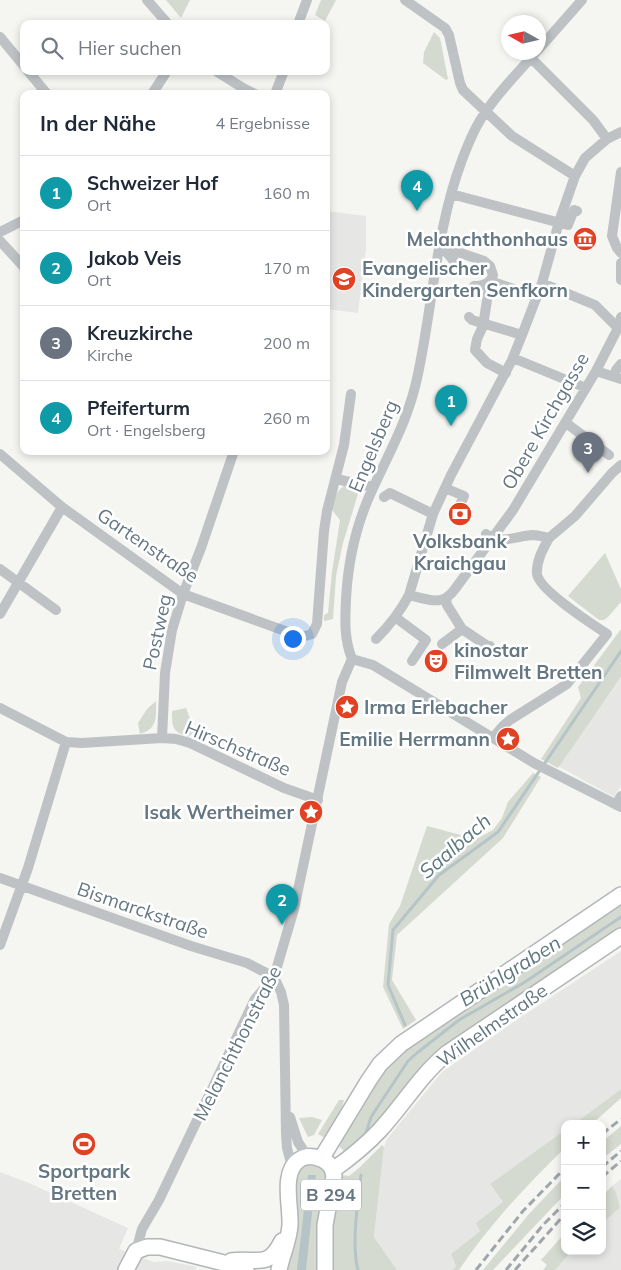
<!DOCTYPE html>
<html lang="de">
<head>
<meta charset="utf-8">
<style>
	body { margin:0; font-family:Mulish,sans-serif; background:#f6f6f7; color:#1f2937 }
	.controls { position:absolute; right:15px; bottom:15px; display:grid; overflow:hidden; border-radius:10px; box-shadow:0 2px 8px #0003 }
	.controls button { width:45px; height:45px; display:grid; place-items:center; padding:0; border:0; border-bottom:1px solid #e0e1e3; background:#fff; color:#1f2937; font:25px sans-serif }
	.compass { position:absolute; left:501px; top:15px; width:45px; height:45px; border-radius:50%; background:#fff; box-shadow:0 2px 8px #0003; rotate:278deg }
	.you { position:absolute; left:292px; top:638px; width:18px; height:18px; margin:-12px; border:4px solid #fff; border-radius:50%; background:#1a73e8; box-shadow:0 0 0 8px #1a73e833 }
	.badge { display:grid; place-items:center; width:32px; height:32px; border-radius:50%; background:#0b8043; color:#fff; font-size:16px; font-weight:700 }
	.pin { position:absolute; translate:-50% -41px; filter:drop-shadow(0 1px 2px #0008) }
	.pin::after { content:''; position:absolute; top:26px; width:18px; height:15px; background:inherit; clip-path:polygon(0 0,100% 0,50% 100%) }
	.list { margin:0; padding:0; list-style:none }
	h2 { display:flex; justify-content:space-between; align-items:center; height:65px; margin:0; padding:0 20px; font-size:21px }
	h2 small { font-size:16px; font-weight:400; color:#747a83 }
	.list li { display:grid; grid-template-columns:32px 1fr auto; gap:15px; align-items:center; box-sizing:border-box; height:75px; padding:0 20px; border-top:1px solid #e0e1e3 }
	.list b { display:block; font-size:19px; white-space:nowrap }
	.list p { margin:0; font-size:16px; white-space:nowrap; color:#747a83 }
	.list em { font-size:16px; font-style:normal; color:#747a83 }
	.icon { flex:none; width:28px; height:28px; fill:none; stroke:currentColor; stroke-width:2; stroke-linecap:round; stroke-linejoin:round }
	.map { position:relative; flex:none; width:621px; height:1270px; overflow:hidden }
	.search { position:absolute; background:#fff; box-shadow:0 2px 8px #0003; left:20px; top:20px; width:310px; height:55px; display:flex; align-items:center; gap:12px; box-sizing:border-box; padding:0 18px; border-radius:10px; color:#747a83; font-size:19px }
	.panel { position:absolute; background:#fff; box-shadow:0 2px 8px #0003; left:20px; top:90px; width:310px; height:365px; border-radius:10px }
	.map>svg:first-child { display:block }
	.built { fill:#e6e6e5 }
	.green { fill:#d5dad0 }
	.water { fill:#b5c4c7 }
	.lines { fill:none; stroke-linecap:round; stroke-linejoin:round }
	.stream { stroke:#b5c4c7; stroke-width:3 }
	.primary-casing { stroke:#b1b6b9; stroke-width:18 }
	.street { stroke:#bec2c5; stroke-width:10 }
	.primary { stroke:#fff; stroke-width:15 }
	.rail { stroke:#9fa6ab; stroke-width:3; stroke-dasharray:8 4; stroke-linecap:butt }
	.labels { text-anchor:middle; stroke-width:5; stroke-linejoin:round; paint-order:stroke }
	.shield { fill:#fff; stroke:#92a0a8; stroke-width:1 }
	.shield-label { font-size:18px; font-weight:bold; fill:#647782 }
	.poi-label { font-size:19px; font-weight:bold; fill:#647782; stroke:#fff; text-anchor:end }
	.street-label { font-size:19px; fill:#647782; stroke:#fff }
	.water-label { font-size:20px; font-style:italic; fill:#5f797f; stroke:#fff }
</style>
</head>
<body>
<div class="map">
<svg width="621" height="1270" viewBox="0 0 621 1270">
	<rect width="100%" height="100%" fill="#f5f5f1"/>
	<path class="built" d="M326,211L366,216V248L358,313L326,309Z
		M621,678V786L614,797L558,766Z
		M621,951V1089L574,1124H565V1130L490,1184L503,1202L477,1223L481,1230L451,1254L456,1266L453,1270H397L374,1237L384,1147L387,1139L442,1072L515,1021Z
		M0,1172L29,1183L128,1228L119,1249L154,1262L167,1261L197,1267L195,1270H0Z
		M621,1179V1270H555L572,1251H602V1223L620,1208L616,1192L612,1186Z"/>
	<path class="green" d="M166,0H190L181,18Z
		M321,0H336L325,21L315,15Z
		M434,32L440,38L448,79L446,80L423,63L424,52Z
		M344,486C352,486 355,488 358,494L343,543L336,576L333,619L324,621V615L328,613L332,572L340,520L332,510C334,500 335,492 344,486Z
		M605,553L621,589V602L608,617L604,620H599L568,596Z
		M621,629V677L558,768L541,759L581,698L578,687Z
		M156,701C156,717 158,729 140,734L138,723L147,709Z
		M186,708L195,731L188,737C172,732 172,726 172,711Z
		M533,773L541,777L503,838L397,935L392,980L416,1020L403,1029L383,987L389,924L400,906L427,826L476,839L493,830L502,818L508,802Z
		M621,902V927L493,1016L381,1119L347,1154L338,1145L391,1059Z
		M621,1089V1098L592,1124H574Z
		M339,1100H344L339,1121L329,1140L318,1134Z
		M312,1117L322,1120L314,1135L308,1137L299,1118Z
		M621,1126V1144L602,1159V1142Z
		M565,1130V1148C526,1186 489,1225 459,1270H453L456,1266L451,1254L480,1231L476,1223L503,1202L490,1184Z
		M382,1145L384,1147L374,1237L397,1270H331L329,1242L341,1175L349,1176L359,1168Z
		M307,1165C317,1165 325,1169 327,1179L317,1270H286L296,1205L295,1184L297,1174L300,1170Z
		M565,1176V1194L493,1270H483L528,1215Z
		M612,1186L616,1192L620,1208L602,1223V1196Z
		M565,1233V1251H572L555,1270H543L547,1265L541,1260Z"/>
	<path class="water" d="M308,1175H316L306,1270H297Z"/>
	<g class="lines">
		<path class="stream" d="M405,1025L388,985L393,930L439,875L498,832L621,651
			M366,1133L371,1117L408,1061L417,1053L459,1020L525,982L621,917
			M358,1270C351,1242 358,1204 361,1175"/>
		<g class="primary-casing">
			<path id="primary" d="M321,1159L369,1080L380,1064L401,1044L621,895
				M333,1170C350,1158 366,1145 380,1130C403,1105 420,1076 446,1054L621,936
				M231,1261C257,1257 268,1270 282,1241
				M126,1270L136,1251L147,1247H160L224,1263L246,1270
				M279,1270C282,1255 289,1241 290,1225C291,1206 281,1172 299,1160C306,1155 314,1156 321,1159C329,1162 333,1168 334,1176L325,1225V1270"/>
		</g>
		<path class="street" d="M147,0L168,24
			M405,0L445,28L449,35L460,83L463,90L512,136L575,176
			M298,24L307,0
			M0,37L24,66
			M538,50L582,0
			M531,58L593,120L607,139
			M28,71L47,94
			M216,71L243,88L255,94
			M152,94L167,71
			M275,94L284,71
			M621,172L612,236L617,248L621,253
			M451,194L568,225L574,210L577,211
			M0,232L24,220
			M0,241L24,267
			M440,246L484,261L490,266L493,275C491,284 483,286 474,286
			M443,248L454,261
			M621,263V280
			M542,283L595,305L618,328
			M469,317L472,320L522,335
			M513,358L586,388
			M616,370L621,364
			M596,371L621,379
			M506,373L487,363L475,350L477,339L483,326L490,281L537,297
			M566,423L609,455
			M0,454L62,507L183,594L299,636H305L312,634L317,624L324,531L327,511L344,445L351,394
			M336,479L373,487
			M445,488L464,496L460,505
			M384,497L390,493L433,514
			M486,534C502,545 515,536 533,535C538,535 544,537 549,538L575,516L612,473L621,465
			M0,569L56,610
			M409,595C419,597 436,604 446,598C449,596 453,592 455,589L513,510L596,371L618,328L621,317
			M446,598L447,605L462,629L489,647L490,646
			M0,614L62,507
			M395,617L426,640L412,661
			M376,639C389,626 400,612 409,595L433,514L451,475L512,360L522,335L542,283L559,222L575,176L585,158L607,139L621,132
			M442,644L462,629
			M352,659C344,639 345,620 346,599C348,561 357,521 374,486C392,447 409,418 418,374C433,304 436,229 462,160C468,144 475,126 485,113C499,91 519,72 536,52
			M352,659L373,665L534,763L621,807
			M0,708L66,742L82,743L162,738L176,739L190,743L284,788L318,800
			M162,738L165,673L172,630L183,594L201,548L234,451
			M493,738L503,726L510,720L567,684L607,634C592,624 539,590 537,574C536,561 543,549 549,538
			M616,805L621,796
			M0,878L191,946L247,963L274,977
			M0,945L28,868L66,742
			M274,977L281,992L284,1005L286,1134L287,1148L292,1167
			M290,1117L298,1142L307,1156
			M136,1251L142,1229L159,1200L255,999L274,977L294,909L342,682L352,659"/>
		<use href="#primary" class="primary"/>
		<path class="rail" d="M602,1134L621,1119
			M602,1167L621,1151
			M602,1177L621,1161
			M476,1270L523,1211L565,1168
			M506,1270L543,1225L565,1203
			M515,1270L565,1214"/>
	</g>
	<defs>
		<g id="museum-disc" transform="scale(1.25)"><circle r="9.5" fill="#e24224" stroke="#fff"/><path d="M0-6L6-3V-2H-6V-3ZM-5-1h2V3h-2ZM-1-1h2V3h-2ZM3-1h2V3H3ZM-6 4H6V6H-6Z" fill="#fff"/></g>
		<g id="school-disc" transform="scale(1.25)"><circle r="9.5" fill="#e24224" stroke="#fff"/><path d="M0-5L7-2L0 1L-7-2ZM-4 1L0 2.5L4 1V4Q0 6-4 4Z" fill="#fff"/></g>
		<g id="bank-disc" transform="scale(1.25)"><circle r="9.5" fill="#e24224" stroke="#fff"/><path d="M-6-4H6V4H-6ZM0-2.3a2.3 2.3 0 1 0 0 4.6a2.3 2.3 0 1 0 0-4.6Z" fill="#fff"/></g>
		<g id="theatre-disc" transform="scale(1.25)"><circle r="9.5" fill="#e24224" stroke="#fff"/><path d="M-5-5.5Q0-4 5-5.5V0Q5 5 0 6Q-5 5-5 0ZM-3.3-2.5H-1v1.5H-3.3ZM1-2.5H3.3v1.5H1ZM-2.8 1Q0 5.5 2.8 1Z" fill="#fff"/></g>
		<g id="sight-disc" transform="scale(1.25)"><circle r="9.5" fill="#e24224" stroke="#fff"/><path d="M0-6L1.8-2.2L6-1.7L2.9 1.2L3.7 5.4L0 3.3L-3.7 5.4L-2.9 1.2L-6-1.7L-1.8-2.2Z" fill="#fff"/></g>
		<g id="stadium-disc" transform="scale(1.25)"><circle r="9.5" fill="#e24224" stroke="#fff"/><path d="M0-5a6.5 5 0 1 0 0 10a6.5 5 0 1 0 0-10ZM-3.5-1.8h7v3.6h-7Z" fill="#fff"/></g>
	</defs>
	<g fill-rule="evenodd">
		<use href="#museum-disc" x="585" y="239"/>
		<use href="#school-disc" x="344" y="279"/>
		<use href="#bank-disc" x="460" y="514"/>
		<use href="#theatre-disc" x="436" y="661"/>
		<use href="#sight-disc" x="347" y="707"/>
		<use href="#sight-disc" x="508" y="739"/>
		<use href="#sight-disc" x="311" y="812"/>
		<use href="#stadium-disc" x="84" y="1144"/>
	</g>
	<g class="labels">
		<rect class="shield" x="301" y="1179.5" width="60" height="31" rx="4"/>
		<g class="shield-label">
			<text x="331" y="1201">B 294</text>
		</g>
		<g class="poi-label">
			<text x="568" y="246">Melanchthonhaus</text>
			<text x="362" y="275" text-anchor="start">Evangelischer<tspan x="362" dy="22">Kindergarten Senfkorn</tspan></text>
			<text x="460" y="548" text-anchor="middle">Volksbank<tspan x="460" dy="22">Kraichgau</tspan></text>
			<text x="454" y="657" text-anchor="start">kinostar<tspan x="454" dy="22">Filmwelt Bretten</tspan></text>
			<text x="364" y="714" text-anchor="start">Irma Erlebacher</text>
			<text x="490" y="746">Emilie Herrmann</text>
			<text x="294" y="819">Isak Wertheimer</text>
			<text x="84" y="1178" text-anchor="middle">Sportpark<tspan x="84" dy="22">Bretten</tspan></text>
		</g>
		<g class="street-label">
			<text transform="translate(545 421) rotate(-60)" y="7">Obere Kirchgasse</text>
			<text transform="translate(373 446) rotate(-67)" y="7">Engelsberg</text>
			<text transform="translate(148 545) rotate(34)" y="7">Gartenstraße</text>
			<text transform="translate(157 632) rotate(-78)" y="7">Postweg</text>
			<text transform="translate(238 748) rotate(23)" y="7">Hirschstraße</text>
			<text transform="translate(143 910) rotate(19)" y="7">Bismarckstraße</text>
			<text transform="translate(492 1025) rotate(-35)" y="7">Wilhelmstraße</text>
			<text transform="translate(237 1043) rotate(-63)" y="7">Melanchthonstraße</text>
		</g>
		<g class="water-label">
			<text transform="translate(455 846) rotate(-41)" y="7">Saalbach</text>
			<text transform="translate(510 971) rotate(-32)" y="7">Brühlgraben</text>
		</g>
	</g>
</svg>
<div class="controls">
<button>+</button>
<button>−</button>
<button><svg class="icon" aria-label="layers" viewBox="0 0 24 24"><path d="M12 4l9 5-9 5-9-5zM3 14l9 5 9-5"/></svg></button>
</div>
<svg class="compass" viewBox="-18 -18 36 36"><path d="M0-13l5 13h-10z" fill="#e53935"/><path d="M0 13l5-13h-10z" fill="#747a83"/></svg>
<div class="you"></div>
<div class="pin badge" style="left:451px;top:426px;background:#0f9aa8">1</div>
<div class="pin badge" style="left:282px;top:925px;background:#0f9aa8">2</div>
<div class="pin badge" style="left:588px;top:473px;background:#6b7280">3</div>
<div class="pin badge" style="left:417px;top:211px;background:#0f9aa8">4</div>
<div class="search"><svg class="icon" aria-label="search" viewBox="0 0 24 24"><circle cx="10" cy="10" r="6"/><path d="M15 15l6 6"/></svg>Hier suchen</div>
<section class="panel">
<h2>In der Nähe<small>4 Ergebnisse</small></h2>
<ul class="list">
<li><span class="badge" style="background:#0f9aa8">1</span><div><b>Schweizer Hof</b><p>Ort</p></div><em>160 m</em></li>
<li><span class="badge" style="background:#0f9aa8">2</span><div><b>Jakob Veis</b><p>Ort</p></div><em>170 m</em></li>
<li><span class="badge" style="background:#6b7280">3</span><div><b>Kreuzkirche</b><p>Kirche</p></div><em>200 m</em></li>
<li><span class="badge" style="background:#0f9aa8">4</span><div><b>Pfeiferturm</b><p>Ort · Engelsberg</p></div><em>260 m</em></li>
</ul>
</section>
</div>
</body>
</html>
